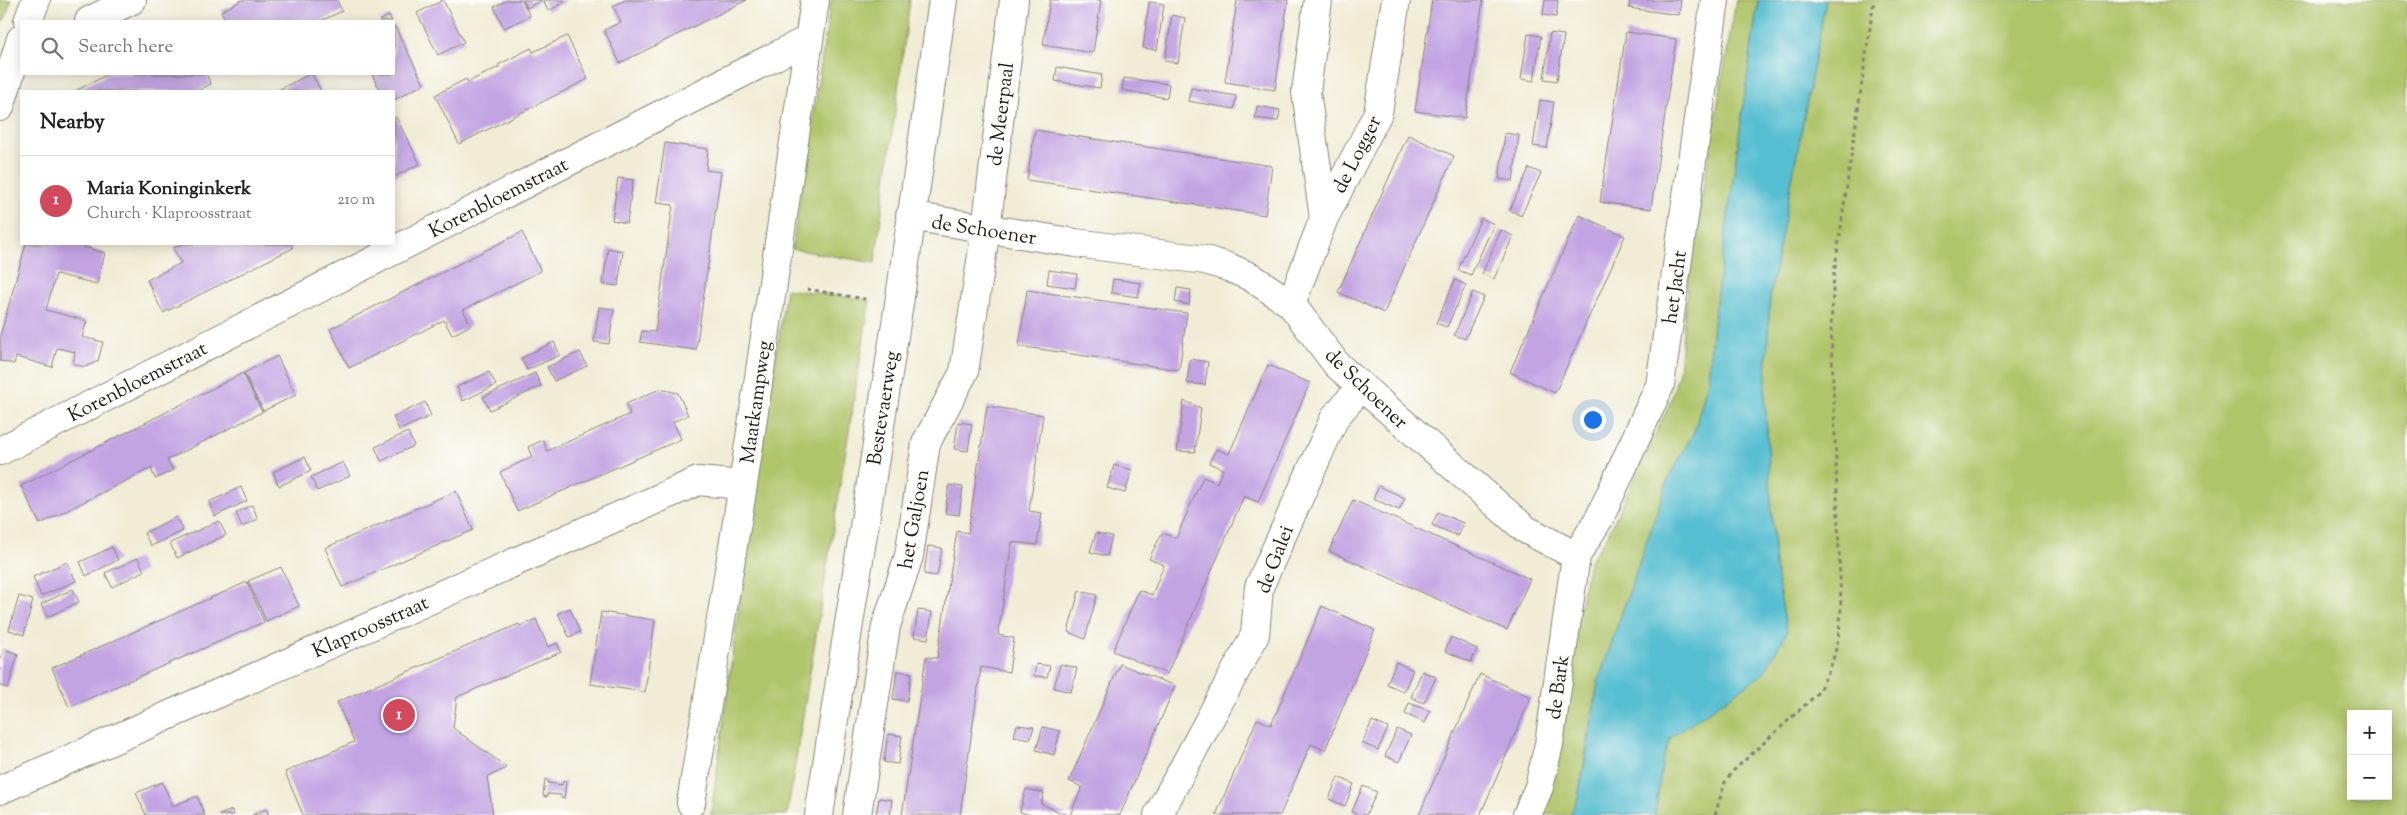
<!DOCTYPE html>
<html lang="en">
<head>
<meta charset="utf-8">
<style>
	body { margin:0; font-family:"Sorts Mill Goudy",serif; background:#f2f2f2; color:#222 }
	.controls { position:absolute; right:15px; bottom:15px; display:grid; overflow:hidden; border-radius:0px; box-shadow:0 2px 12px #0003 }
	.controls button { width:45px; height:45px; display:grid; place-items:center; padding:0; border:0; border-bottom:1px solid #e0e0e0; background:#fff; color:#222; font:25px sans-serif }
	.you { position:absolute; left:1592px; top:419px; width:18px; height:18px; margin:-12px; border:4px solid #fff; border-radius:50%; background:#1a73e8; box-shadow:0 0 0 8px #1a73e833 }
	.badge { display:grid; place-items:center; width:32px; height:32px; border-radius:50%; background:#d1495b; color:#fff; font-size:16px; font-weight:700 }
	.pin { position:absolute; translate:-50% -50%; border:2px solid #fff; box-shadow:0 1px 5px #0006 }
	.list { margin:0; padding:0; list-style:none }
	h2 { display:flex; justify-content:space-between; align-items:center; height:65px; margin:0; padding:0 20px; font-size:21px }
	h2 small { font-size:16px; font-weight:400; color:#767676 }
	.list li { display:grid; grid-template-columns:32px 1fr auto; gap:15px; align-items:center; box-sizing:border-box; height:90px; padding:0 20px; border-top:1px solid #e0e0e0 }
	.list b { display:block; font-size:19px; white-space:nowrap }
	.list p { margin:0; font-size:16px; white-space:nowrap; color:#767676 }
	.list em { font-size:16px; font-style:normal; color:#767676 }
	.icon { flex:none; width:28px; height:28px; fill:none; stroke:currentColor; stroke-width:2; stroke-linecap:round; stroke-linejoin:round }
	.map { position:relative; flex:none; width:2407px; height:815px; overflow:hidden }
	.search { position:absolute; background:#fff; box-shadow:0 2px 12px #0003; left:20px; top:20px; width:375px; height:55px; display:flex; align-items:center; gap:12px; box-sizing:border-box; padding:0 18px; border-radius:0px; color:#767676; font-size:19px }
	.panel { position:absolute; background:#fff; box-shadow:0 2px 12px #0003; left:20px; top:90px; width:375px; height:155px; border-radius:0px }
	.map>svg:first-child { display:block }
	.green { fill:#b0c56a; stroke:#667043; fill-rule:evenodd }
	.water { fill:#54bed0; stroke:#386d76 }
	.building { fill:#c2a4e3 }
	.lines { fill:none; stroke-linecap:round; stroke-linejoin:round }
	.minor-casing { stroke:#868478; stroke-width:30 }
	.path { stroke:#868478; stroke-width:3; stroke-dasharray:4 4; stroke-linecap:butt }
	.minor { stroke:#fff; stroke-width:28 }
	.labels { text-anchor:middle; stroke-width:4; stroke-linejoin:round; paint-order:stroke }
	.street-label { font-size:20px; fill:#1c1c1c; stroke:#fdfcf7 }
</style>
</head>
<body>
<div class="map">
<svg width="2407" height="815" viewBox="0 0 2407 815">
	<rect width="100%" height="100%" fill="#fdfcf7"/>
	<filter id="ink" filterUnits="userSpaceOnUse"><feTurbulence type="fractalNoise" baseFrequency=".02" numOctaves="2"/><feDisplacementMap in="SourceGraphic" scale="10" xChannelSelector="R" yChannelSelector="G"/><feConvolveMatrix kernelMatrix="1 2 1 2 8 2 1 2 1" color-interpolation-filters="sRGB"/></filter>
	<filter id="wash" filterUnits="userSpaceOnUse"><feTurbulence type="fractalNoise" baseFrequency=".0096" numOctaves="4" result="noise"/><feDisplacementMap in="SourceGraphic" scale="20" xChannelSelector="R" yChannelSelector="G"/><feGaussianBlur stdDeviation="1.12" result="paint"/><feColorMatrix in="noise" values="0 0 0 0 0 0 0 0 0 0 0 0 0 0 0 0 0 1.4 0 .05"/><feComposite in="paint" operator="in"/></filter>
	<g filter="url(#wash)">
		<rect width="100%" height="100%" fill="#f0ecd5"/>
		<path class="green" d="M0,0H11L5,19L0,22Z
			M831,0H910L875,263L792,249Z
			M1736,0H1758L1713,323L1708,381L1694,432L1667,482L1598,682L1578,798L1570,815H1537L1589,562L1606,538L1670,403L1679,371L1689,269Z
			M1826,0H2407V815H1655L1663,758L1671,737L1762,674L1787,632L1775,567L1765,399L1770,296ZM2351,714H2388V796H2351Z
			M786,289L870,300L787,815H711L748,536Z"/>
		<path class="water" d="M1758,0H1826L1770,296L1765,399L1775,567L1787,632L1763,674L1671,737L1663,758L1655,815H1570L1578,798L1587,751L1598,682L1667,482L1694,432L1708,381L1713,323Z"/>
		<g id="blocks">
			<path class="building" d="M242,0H337L342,11L321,21H226L221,11Z
				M443,0L464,42L438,55L417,13Z
				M507,0H522L530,16L504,28L494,7Z
				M523,0H542L527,8Z
				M543,0H564L565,2L548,11Z
				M625,0H747L620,63L604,30L621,22L613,6Z
				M1050,0H1101L1093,53L1043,45Z
				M1237,0H1288L1275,90L1225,82Z
				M1432,0H1483L1465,118L1415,111Z
				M1545,0H1558L1556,17L1543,15Z
				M1630,0H1681L1679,15L1629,8Z
				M1149,2L1164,4L1157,50L1143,48Z
				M1172,15L1185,18L1178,63L1165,61Z
				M389,16L392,21H379Z
				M394,25L424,84L394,100V91H380L372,74H394Z
				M1626,32L1676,39L1651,209L1600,202Z
				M1550,33L1564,35L1557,81L1544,79Z
				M1528,34L1541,36L1534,81L1521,79Z
				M567,36L588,79L459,144L435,95L466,79L468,82L499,67L498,65L531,48L533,52Z
				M1057,67L1102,75L1100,88L1055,81Z
				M109,74H206L211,84L197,91H75Z
				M312,74L321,91H276L310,74Z
				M1124,78L1169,84L1167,98L1122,90Z
				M1191,88L1236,96L1234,109L1188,101Z
				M1540,100L1554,102L1547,148L1533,146Z
				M1257,106L1280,110L1278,121L1255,118Z
				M396,117L420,164L394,177V118Z
				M1035,130L1272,166L1265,215L1027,180Z
				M1505,133L1519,135L1513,181L1499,179Z
				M1408,135L1454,156L1384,313L1338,292Z
				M665,143L708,149L706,170L721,172L696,350L640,342L642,331L655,332L673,205L656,203Z
				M1529,168L1541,173L1521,216L1510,210Z
				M618,178L633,180L627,223L612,220Z
				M1579,215L1625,236L1555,393L1510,372Z
				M1481,218L1494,224L1471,275L1458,270Z
				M1501,230L1513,236L1494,279L1482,274Z
				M522,232L541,271L463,310L471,325L452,335L444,320L349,368L330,329Z
				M26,244H85L84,247L105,253L97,284L56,274L46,310L87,321L82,337L103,342L98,361L85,367L73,364L75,352L57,348L52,367L16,357L14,364L0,361V336Z
				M182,244H291L293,248L163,313L147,280L181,263L173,248Z
				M608,248L623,251L618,286L603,284Z
				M1049,270L1077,274L1075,288L1047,284Z
				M1113,279L1141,283L1138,297L1111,293Z
				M1455,280L1466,285L1447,327L1436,323Z
				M1177,288L1191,290L1189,305L1175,302Z
				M1027,290L1187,313L1179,370L1019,346Z
				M1473,292L1484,297L1465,339L1454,335Z
				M599,307L614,309L609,344L594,342Z
				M554,342L560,355L527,370L521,358Z
				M580,352L587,366L554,381L547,367Z
				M277,356L296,395L263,411L244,373Z
				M1190,359L1208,362L1205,385L1187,383Z
				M1268,365L1310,383L1258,502L1244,496L1167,674L1113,651L1139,590L1152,595L1164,565L1149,559L1162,533L1176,538L1203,477L1217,483L1223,469L1209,463L1216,449L1229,454Z
				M489,372L496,385L463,401L457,387Z
				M243,373L262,412L167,460L173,470L155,479L151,468L40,524L21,486Z
				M535,373L541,386L490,410L483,397Z
				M660,389L678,393L688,415L673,422L681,439L517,511L500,472L532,457L528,447L543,440L547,451L630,414L626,404Z
				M1184,401L1201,408L1195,452L1177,451Z
				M425,402L431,416L399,430L393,417Z
				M987,406L1043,415L1029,511L1042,513L1037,545L1012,542L998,635L1014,638L1009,672L981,667L960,815H902L926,657L937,658L957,531L968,533Z
				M958,422L972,424L968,451L954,449Z
				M408,432L414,446L381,461L375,447Z
				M305,457L311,471L279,486L273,472Z
				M343,462L350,476L317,491L311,477Z
				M1114,465L1132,470L1125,493L1107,488Z
				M949,485L963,487L959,515L945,513Z
				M1379,486L1405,498L1399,510L1373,499Z
				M241,487L247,501L215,516L209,502Z
				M456,491L473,530L342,587L325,548Z
				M1353,500L1530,579L1507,630L1329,551Z
				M252,505L258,519L242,527L236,513Z
				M1438,512L1463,523L1458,536L1432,525Z
				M176,517L183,531L151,546L144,533Z
				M219,521L226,535L177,558L170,543Z
				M1096,533L1112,536L1107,556L1090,552Z
				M928,546L942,548L937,576L924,574Z
				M112,547L118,560L86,576L80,562Z
				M138,558L144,571L112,587L105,573Z
				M67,562L76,581L41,596L33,577Z
				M281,567L299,606L266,621L248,581Z
				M247,582L264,622L69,707L52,668Z
				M73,589L79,602L47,617L41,604Z
				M1079,591L1097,595L1085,639L1068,632Z
				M19,596L33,600L24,635L9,630Z
				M1322,606L1375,630L1325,750L1311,744L1280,815H1216L1257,719L1271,725Z
				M570,608L580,632L569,637L558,613Z
				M918,610L932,612L928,639L914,637Z
				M601,612L655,620L645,692L590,684Z
				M536,619L548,647L557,643L561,652L457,697L453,728L505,766V769L487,777L493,815H303L285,772L354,742L337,702L519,624L520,626Z
				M1451,637L1477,649L1471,662L1445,651Z
				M4,649L18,654L8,688L0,686V662Z
				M1396,662L1413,670L1404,692L1387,684Z
				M1036,664L1050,666L1047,677L1034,676Z
				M1060,664L1077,668L1071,692L1054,688Z
				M1120,664L1175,686L1120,815H1070L1082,787L1069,781Z
				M897,671L912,673L907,701L893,699Z
				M1422,671L1436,677L1424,703L1411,697Z
				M1480,674L1531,697L1493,786L1480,815H1419Z
				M1409,703L1430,711L1425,723L1405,714Z
				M1372,721L1388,728L1378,750L1362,743Z
				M1017,725L1034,727L1030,739L1014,736Z
				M1043,727L1060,731L1054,755L1036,750Z
				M1397,729L1411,735L1399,762L1385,756Z
				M888,734L902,736L898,764L884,762Z
				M1338,777L1354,784L1345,806L1329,799Z
				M545,779L548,780V783L562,785L563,781L566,782L564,799L561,798V795L547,794V797L543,796Z
				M162,782L173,806L197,796L205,815H146L136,793Z
				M1363,786L1377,792L1366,815H1359L1352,812Z
				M1026,789L1044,793L1041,804L1067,815H1031L1020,812Z
				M879,798L892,800L890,815H876Z
				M266,809L269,815H252Z
				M232,810L234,815H219Z"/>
		</g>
	</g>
	<g filter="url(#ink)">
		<use href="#blocks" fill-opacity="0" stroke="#868478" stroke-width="1"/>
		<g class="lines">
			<g class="minor-casing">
				<path id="minor" d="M1318,0L1306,92L1324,218
					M28,21L36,0
					M89,21L132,0
					M0,107L21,39
					M910,216L1076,243L1205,260L1228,267L1251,277L1291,304L1337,365L1525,529L1576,556
					M1291,304L1324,218L1378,113L1396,0
					M0,451L809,39
					M0,790L698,481L743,485
					M691,803L743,485L815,0
					M819,815L899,304L943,0
					M857,815L886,626L909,556L926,443L964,372L986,229L1014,0
					M1158,815L1255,635L1259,587L1335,417L1361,387
					M1527,815L1539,787L1549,744L1576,556L1600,517L1660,385L1715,0"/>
			</g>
			<path class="path" d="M807,289L865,299
				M1715,815L1725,782L1733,771L1816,695C1835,664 1839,643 1841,608L1831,325L1834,274L1874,0"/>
			<use href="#minor" class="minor"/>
		</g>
	</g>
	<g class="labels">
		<g class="street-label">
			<text transform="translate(1000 114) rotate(-83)" y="7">de Meerpaal</text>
			<text transform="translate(1356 154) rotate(-63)" y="7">de Logger</text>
			<text transform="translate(498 197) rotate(-27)" y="7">Korenbloemstraat</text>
			<text transform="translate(984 229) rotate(9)" y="7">de Schoener</text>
			<text transform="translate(1674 287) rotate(-82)" y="7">het Jacht</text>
			<text transform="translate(137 381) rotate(-27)" y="7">Korenbloemstraat</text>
			<text transform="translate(1367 388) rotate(44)" y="7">de Schoener</text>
			<text transform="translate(755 402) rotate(-82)" y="7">Maatkampweg</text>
			<text transform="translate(882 408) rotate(-81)" y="7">Bestevaerweg</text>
			<text transform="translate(913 519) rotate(-80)" y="7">het Galjoen</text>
			<text transform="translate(1274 559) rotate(-69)" y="7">de Galei</text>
			<text transform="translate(370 626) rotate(-24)" y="7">Klaproosstraat</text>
			<text transform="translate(1557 687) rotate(-82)" y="7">de Bark</text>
		</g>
	</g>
</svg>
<div class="controls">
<button>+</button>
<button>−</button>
</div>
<div class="you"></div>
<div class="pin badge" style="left:399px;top:715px">1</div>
<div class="search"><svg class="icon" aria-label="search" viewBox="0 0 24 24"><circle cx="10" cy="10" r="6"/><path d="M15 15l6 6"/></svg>Search here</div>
<section class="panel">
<h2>Nearby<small></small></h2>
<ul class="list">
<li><span class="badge">1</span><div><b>Maria Koninginkerk</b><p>Church · Klaproosstraat</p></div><em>210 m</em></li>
</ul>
</section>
</div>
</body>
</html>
